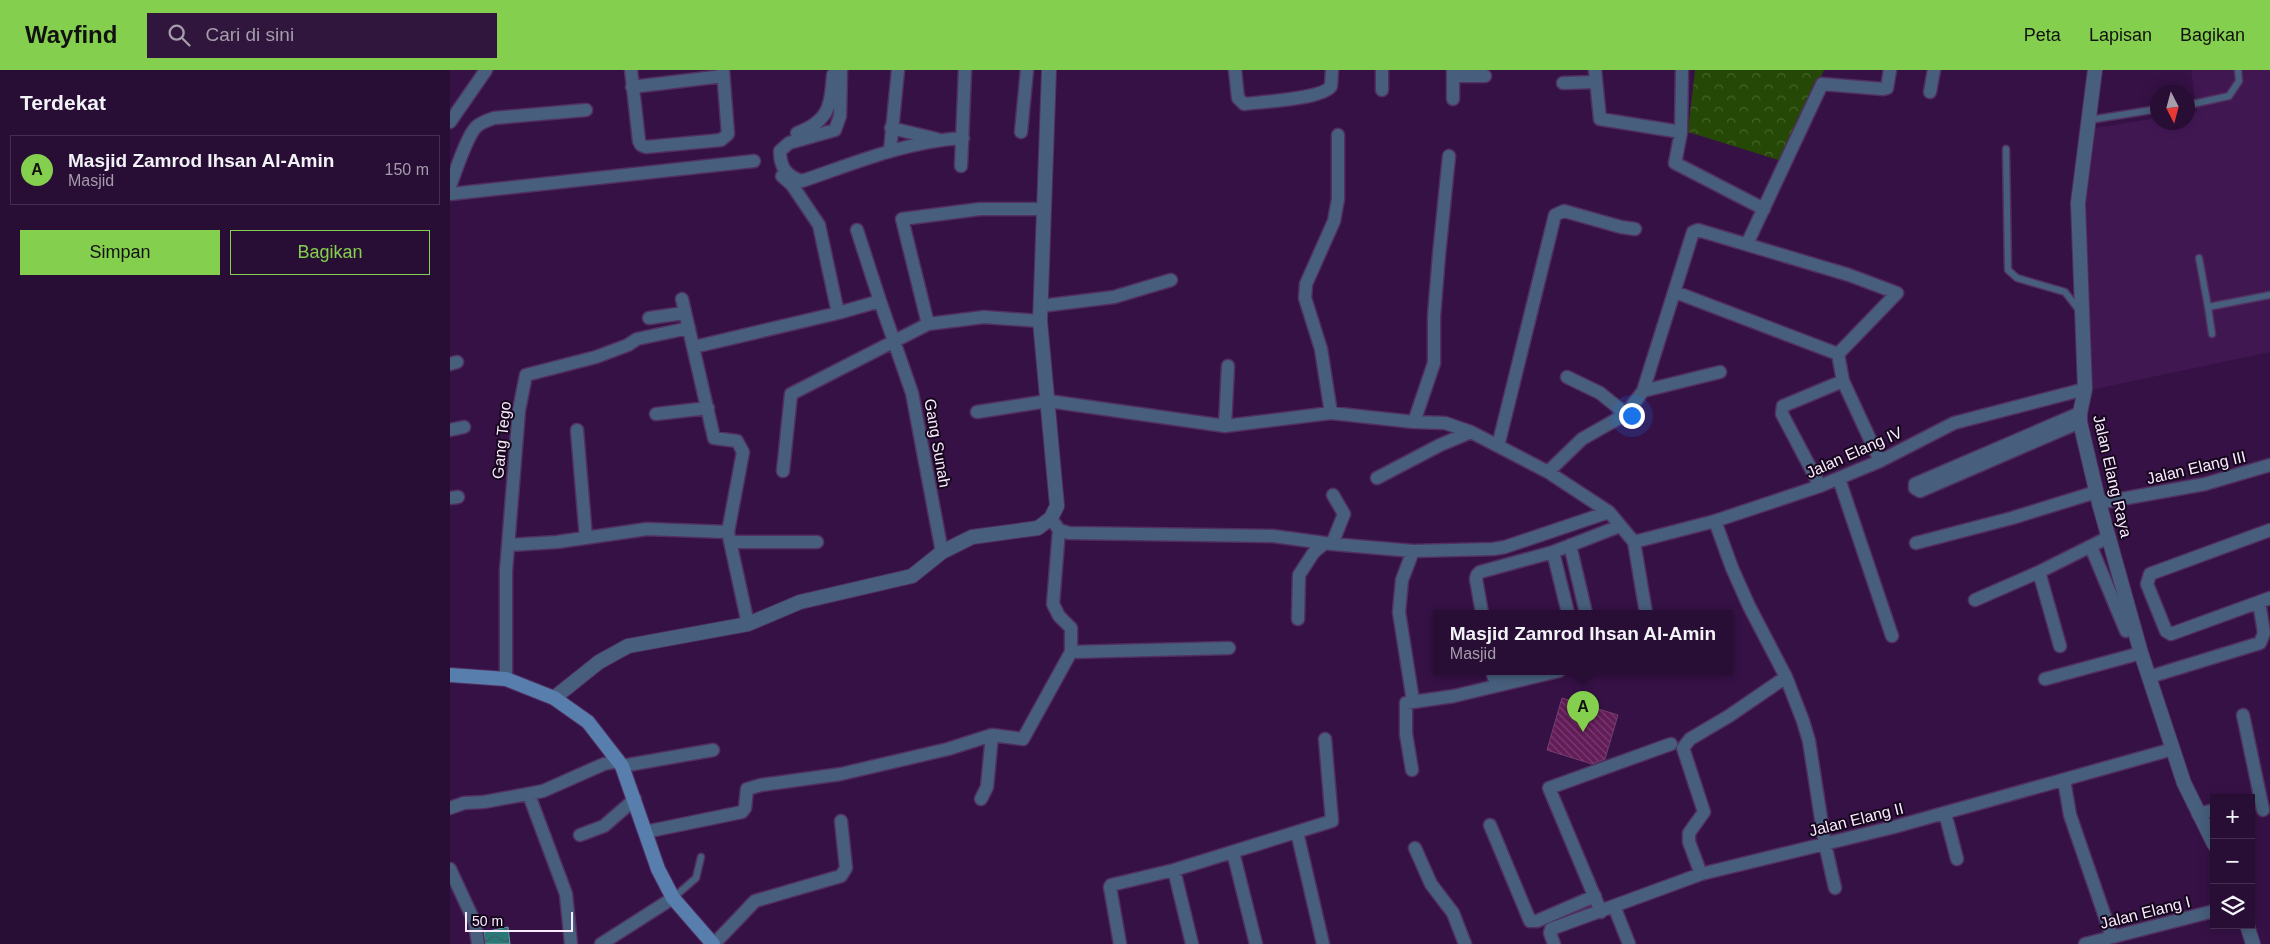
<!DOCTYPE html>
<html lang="id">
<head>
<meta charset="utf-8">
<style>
	body { margin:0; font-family:Helvetica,sans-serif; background:#30163c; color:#f1f3f6 }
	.controls { position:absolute; right:15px; bottom:15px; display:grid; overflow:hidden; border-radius:0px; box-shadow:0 2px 12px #0003 }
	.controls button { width:45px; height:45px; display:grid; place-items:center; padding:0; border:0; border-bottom:1px solid #442d4f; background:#280d34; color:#f1f3f6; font:25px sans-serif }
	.compass { position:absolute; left:1700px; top:15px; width:45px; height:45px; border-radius:50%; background:#280d34; box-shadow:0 2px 12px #0003; rotate:174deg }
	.scale { position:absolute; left:15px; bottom:12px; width:108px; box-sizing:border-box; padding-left:5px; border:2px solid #f8ebfe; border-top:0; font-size:14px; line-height:18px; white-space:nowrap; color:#f8ebfe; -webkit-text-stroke:4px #16071d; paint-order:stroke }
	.you { position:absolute; left:1181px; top:345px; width:18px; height:18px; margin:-12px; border:4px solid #fff; border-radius:50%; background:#1a73e8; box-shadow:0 0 0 8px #1a73e833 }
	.badge { display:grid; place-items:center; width:32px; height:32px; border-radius:50%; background:#84cf4d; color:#111; font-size:16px; font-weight:700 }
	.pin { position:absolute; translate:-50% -41px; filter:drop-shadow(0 1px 2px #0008) }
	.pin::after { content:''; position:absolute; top:26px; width:18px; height:15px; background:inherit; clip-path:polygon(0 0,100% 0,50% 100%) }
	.popup { position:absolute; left:983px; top:540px; width:300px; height:65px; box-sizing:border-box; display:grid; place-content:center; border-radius:0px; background:#280d34; filter:drop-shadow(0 1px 4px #0005); font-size:16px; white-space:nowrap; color:#a59cac }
	.popup b { font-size:19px; color:#f1f3f6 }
	.popup::after { content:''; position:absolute; left:50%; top:100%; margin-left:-10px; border:10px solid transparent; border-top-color:#280d34 }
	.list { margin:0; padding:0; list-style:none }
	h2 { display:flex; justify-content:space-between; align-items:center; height:65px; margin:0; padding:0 20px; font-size:21px }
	h2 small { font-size:16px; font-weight:400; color:#a59cac }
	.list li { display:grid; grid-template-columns:32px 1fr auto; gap:15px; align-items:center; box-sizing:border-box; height:70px; margin:0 10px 10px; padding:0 10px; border:1px solid #442d4f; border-radius:0px }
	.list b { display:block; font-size:19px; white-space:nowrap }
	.list p { margin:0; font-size:16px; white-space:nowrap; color:#a59cac }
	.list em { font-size:16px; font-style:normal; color:#a59cac }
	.actions { display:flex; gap:10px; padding:15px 20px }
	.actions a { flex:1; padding:11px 0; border:1px solid #84cf4d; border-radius:0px; text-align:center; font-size:18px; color:#84cf4d }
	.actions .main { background:#84cf4d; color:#111 }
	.icon { flex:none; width:28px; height:28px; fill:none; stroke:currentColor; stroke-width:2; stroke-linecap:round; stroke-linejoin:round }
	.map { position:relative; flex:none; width:1820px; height:874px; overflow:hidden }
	header { display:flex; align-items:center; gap:30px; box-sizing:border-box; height:70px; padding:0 25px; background:#84cf4d; color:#111 }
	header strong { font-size:24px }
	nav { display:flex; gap:28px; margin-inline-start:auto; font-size:18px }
	.search { width:350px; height:45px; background:#30163c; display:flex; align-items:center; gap:12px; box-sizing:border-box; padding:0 18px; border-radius:0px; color:#a59cac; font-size:19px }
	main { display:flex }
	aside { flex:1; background:#280d34 }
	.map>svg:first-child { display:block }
	.built { fill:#411752 }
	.forest { fill:url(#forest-crowns) }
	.water { fill:url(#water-waves); stroke:#679aa0 }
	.building { fill:url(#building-back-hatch); stroke:#753e6b }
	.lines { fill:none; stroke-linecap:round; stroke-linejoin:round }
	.service-casing { stroke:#513060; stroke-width:9 }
	.minor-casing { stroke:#513060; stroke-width:15 }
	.tertiary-casing { stroke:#513060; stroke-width:16 }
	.secondary-casing { stroke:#513060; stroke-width:16 }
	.service { stroke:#475f7c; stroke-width:6 }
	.minor { stroke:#475f7c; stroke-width:12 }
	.tertiary { stroke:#475f7c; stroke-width:14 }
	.secondary { stroke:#587eae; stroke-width:14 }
	.labels { text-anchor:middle; stroke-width:4; stroke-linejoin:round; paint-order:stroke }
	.street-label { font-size:16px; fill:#f8ebfe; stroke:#16071d }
</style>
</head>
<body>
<header>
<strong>Wayfind</strong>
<div class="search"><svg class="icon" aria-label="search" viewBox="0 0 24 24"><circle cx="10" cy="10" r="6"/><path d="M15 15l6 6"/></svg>Cari di sini</div>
<nav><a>Peta</a><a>Lapisan</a><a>Bagikan</a></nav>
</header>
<main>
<aside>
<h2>Terdekat<small></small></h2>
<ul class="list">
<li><span class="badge">A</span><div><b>Masjid Zamrod Ihsan Al-Amin</b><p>Masjid</p></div><em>150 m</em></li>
</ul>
<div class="actions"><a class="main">Simpan</a><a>Bagikan</a></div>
</aside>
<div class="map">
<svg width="1820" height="874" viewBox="0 0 1820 874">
	<defs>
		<pattern id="forest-crowns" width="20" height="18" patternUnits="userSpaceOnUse" patternTransform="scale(1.25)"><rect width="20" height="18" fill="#254806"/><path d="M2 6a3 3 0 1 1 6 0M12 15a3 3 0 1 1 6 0" fill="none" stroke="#45632b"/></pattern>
		<pattern id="water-waves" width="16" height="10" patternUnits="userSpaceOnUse" patternTransform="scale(1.25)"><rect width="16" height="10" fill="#297877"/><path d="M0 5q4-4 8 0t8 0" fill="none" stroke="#3a5f62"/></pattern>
		<pattern id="building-back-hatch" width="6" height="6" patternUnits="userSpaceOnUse" patternTransform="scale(1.25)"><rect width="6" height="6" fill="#621c58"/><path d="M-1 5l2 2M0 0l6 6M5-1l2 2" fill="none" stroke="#793d71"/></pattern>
	</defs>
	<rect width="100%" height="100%" fill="#361146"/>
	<path class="built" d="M1741,0H1820V282L1636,321L1633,60L1707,48L1708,52H1738V44L1747,42Z"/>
	<path class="forest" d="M1245,0H1374L1332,91L1238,62Z"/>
	<path class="water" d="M58,857L60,874H35L34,862Z"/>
	<path class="building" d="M1112,628L1168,645L1155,689L1142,694L1097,680Z"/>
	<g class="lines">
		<g class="service-casing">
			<path id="service" d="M1738,35L1779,26L1789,11L1788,0
				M1639,50L1708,39
				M1556,79L1558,200L1567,208L1615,222L1629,240
				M1749,188L1758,237L1820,225
				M1758,237L1762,264
				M223,828L246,808L251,787"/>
		</g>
		<g class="minor-casing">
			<path id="minor" d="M181,0L189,71L191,75L196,77L271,70L278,64L273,0
				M391,0L390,46L385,60L339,73L330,81C330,97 336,106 352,111C405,93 457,71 513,68
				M785,0L788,28L794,34C811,32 873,29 881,16L882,0
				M932,0V20
				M1145,0L1150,49L1231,62
				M1232,0L1231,62L1225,93L1314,139
				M1003,6H1035
				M1113,13L1146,12
				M182,17L273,6
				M1480,22L1484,0
				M1003,29V0
				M0,52L36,0
				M441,58L487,69
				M571,62L577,0
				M347,63C379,51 381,36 383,5
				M440,81L448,0
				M511,96L515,0
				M332,106L342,115L369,155L388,243
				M0,116C6,101 16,68 26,57C30,53 38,50 44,48L136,40
				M0,124L304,91
				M1297,174L1372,14L1433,19L1437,18L1440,0
				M1225,222L1388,284
				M232,229L264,368L287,371L293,382L278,462L298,554
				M430,231L462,323L492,482
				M591,236L664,227L721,210
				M199,248L234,243
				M478,254L452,149L530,139H593
				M244,277L388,243L430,231L407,160
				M1388,284L1393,311L1430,391
				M0,294L7,292
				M1117,307L1150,323L1176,344
				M1193,321L1243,162L1248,160L1399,205L1447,223L1388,284
				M527,342L598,331L775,356L881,343L964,352L995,353L1021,362L1098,402L1159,442L1184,472
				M881,343L871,279L855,228L856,214L884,151L888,129V65
				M1630,343L1465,414V418L1470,421L1630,352
				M206,344L258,338
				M964,352L984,293V246L989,185L999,86
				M775,356L778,296
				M0,360L14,357
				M127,360L136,468
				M1048,376L1105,145L1114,141L1171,157L1185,159
				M333,401L341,324L478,254L534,247L590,251
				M1098,402L1132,369L1176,344L1193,321L1270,302
				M927,408L990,375L1021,362
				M1389,409L1442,566
				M1370,416L1332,344L1333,336L1393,311
				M0,428L8,427
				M1649,433L1755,414L1820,395
				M1265,451L1282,498L1299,536L1336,607L1353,651L1359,671L1375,774L1385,818
				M605,454L609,460L619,463L823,466L882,474L963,481L1043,479L1055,477L1159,442
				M1820,460L1700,504L1697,514L1716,561L1721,564L1820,528
				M280,472H367
				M1184,472L1265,451L1370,416L1430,391L1504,353L1635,319
				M1184,472L1196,543
				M1466,473L1562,448L1646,422
				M882,474L894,444L883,425
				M59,475L107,472L197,459L278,462
				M1120,475L1136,543
				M1641,477L1676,561
				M1103,482L1118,543
				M1589,502L1610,576
				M1525,530L1589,502L1659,467
				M1032,543L1026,509L1027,505L1030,502L1103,482L1170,456
				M848,549L849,505L864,482L875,473
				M621,582L779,578
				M1042,601L1044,608L1060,604
				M1699,607L1810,573L1814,563L1809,532
				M56,609V501L69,340L76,305L146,287L178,275L187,269L239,258
				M1595,609L1691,583
				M963,631L949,542L952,510L963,481
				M1793,645L1813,740
				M172,696L263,680
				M962,700L956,664V633L1004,626L1109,601
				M1614,710L1620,745L1662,867
				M79,725L116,824L121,874
				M531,729L537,717L542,665
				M0,738L14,733L34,732L93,721L154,694L168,691
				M1495,743L1507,789
				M1748,744L1764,740
				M1040,755L1080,851H1087L1145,826
				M195,762L292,742L295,738L297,719L311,715L391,704L498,679L542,665L573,669L621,582V558L609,546L603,534L609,460
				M847,762L873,874
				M130,765L154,756L185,729
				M965,778L981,814L1003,843L1015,874
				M783,782L806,874
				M0,799L25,853L28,874
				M724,800L742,874
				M1251,804L1239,772V763L1254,742L1233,678L1240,669L1279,646L1336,607
				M1164,836L1179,874
				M1151,842L1099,718L1221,674
				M151,874L223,828
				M264,874L305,831L391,806L396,798L391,751
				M670,874L660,817L661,815L724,800L882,751L875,669
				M1104,874L1100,863L1101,859L1251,804L1444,757L1723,679
				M1635,874L1764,841"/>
		</g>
		<g class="tertiary-casing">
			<path id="tertiary" d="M1645,0L1628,133L1635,319L1630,343V352L1649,433L1691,583L1734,713L1764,774
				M104,628L149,592L178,576L298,554L350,532L462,506L492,482L522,467L588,458L601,448L607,436L590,251L599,0
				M1797,855L1803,874"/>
		</g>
		<g class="secondary-casing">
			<path id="secondary" d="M0,605L56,609L104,628L138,652L172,696L208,799L223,828L263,874"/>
		</g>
		<use href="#service" class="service"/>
		<use href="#minor" class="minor"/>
		<use href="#tertiary" class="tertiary"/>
		<use href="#secondary" class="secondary"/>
	</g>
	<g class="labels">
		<g class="street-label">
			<text transform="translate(51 370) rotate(-84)" y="6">Gang Tego</text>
			<text transform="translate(488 373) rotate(80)" y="6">Gang Sunah</text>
			<text transform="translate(1404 382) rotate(-24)" y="6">Jalan Elang IV</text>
			<text transform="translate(1746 397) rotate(-13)" y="6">Jalan Elang III</text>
			<text transform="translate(1663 406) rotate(77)" y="6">Jalan Elang Raya</text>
			<text transform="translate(1406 749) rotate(-14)" y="6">Jalan Elang II</text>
			<text transform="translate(1695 842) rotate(-14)" y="6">Jalan Elang I</text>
		</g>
	</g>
</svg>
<div class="controls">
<button>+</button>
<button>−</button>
<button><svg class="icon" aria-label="layers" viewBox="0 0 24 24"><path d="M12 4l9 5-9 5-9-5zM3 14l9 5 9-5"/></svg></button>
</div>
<svg class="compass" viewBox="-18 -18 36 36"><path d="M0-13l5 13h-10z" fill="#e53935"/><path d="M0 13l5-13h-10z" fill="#a59cac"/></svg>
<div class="scale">50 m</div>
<div class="you"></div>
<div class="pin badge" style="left:1133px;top:662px">A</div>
<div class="popup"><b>Masjid Zamrod Ihsan Al-Amin</b>Masjid</div>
</div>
</main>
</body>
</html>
